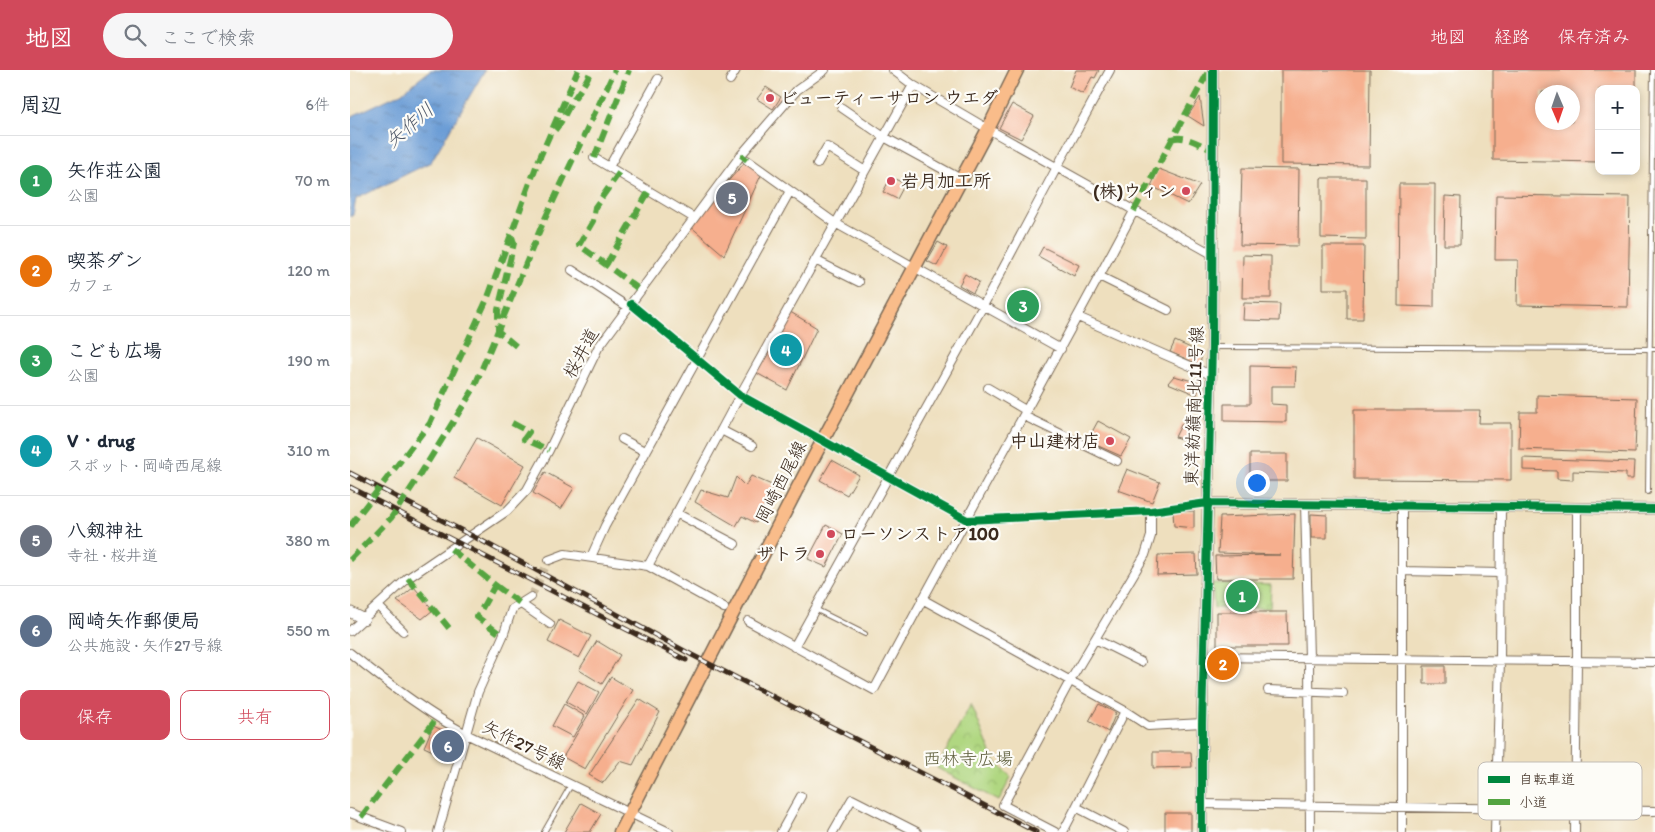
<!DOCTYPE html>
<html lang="ja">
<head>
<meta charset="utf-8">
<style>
	body { margin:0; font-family:Itim,"Klee One",sans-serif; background:#f6f6f7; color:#1f2937 }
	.controls { position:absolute; right:15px; top:15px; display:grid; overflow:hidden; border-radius:10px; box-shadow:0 2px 8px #0003 }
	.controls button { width:45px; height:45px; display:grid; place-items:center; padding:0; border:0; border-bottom:1px solid #e0e1e3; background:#fff; color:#1f2937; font:25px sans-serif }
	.compass { position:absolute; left:1185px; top:15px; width:45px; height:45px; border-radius:50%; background:#fff; box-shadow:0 2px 8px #0003; rotate:178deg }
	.you { position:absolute; left:906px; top:412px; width:18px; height:18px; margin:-12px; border:4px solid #fff; border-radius:50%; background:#1a73e8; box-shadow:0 0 0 8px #1a73e833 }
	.badge { display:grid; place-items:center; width:32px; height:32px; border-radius:50%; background:#d1495b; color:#fff; font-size:16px; font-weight:700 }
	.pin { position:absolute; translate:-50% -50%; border:2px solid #fff; box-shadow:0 1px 5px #0006 }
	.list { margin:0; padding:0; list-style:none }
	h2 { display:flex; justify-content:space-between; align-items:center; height:65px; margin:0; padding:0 20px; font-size:21px }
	h2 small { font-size:16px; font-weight:400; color:#747a83 }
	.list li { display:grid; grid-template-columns:32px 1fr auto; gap:15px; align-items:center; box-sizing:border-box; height:90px; padding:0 20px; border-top:1px solid #e0e1e3 }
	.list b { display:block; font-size:19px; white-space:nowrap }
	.list p { margin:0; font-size:16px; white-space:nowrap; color:#747a83 }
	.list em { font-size:16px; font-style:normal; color:#747a83 }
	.actions { display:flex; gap:10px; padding:15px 20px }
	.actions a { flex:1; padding:11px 0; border:1px solid #d1495b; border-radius:10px; text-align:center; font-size:18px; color:#d1495b }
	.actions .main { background:#d1495b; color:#fff }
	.icon { flex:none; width:28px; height:28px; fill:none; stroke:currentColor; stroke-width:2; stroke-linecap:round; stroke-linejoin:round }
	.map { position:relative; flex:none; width:1305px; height:762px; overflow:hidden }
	header { display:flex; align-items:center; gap:30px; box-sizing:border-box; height:70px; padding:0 25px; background:#d1495b; color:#fff }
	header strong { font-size:24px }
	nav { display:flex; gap:28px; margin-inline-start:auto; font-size:18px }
	.search { width:350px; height:45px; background:#f6f6f7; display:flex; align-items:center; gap:12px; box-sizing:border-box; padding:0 18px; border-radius:28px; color:#747a83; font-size:19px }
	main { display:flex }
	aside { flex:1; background:#fff }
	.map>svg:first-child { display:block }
	.park { fill:url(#park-crowns); stroke:#768050 }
	.water { fill:url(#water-ripples); stroke:#54647a }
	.building { fill:#f6af8e; fill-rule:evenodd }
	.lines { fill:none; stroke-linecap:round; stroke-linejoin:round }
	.minor-tunnel { stroke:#cabb9e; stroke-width:8; stroke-dasharray:8 4; stroke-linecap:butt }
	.service-casing { stroke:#7a6956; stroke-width:6 }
	.minor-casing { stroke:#7a6956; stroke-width:10 }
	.tertiary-casing { stroke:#7a6956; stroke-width:12 }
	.primary-casing { stroke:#7a6956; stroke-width:15 }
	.path { stroke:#7a6956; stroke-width:2; stroke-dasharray:1 4; stroke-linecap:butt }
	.service { stroke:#fff; stroke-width:4 }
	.minor { stroke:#fff; stroke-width:8 }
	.tertiary { stroke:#fff; stroke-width:10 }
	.primary { stroke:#f9bc8a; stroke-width:12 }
	.rail-casing { stroke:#3b2a1e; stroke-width:5 }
	.rail { stroke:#fdfcf7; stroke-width:3; stroke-dasharray:9; stroke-linecap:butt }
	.quiet { stroke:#54a441; stroke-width:6; stroke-dasharray:12 6; stroke-linecap:butt }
	.cycleway-casing { stroke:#fdfcf7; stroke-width:11 }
	.cycleway { stroke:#00873e; stroke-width:8 }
	.poi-dot { fill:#d1495b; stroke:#fdfcf7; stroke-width:2 }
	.labels { text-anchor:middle; stroke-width:4.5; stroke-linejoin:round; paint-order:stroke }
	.poi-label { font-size:18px; font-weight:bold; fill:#3b2a1e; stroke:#fdfcf7; text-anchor:start }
	.street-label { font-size:18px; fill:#3b2a1e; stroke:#fdfcf7 }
	.park-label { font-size:18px; fill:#5e5e3c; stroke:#fdfcf7 }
	.water-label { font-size:19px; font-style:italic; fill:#4f5868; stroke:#fdfcf7 }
	.key { fill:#fdfcf7; stroke:#c3bdb6; stroke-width:1 }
	.key-label { font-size:14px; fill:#3b2a1e }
</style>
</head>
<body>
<header>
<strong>地図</strong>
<div class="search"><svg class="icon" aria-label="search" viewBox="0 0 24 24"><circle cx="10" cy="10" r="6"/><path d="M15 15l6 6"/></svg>ここで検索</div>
<nav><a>地図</a><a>経路</a><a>保存済み</a></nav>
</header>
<main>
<aside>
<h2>周辺<small>6件</small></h2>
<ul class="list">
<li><span class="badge" style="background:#2e9e5b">1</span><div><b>矢作荘公園</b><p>公園</p></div><em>70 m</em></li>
<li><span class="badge" style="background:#e8710a">2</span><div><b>喫茶ダン</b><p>カフェ</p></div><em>120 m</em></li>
<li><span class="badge" style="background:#2e9e5b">3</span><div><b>こども広場</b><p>公園</p></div><em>190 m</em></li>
<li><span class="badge" style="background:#0f9aa8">4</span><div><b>V・drug</b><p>スポット · 岡崎西尾線</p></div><em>310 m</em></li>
<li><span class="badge" style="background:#6b7280">5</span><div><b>八剱神社</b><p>寺社 · 桜井道</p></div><em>380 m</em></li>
<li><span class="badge" style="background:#5c6f8a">6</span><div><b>岡崎矢作郵便局</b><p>公共施設 · 矢作27号線</p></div><em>550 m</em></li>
</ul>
<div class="actions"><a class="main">保存</a><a>共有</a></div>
</aside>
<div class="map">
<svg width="1305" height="762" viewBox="0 0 1305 762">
	<defs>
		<pattern id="park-crowns" width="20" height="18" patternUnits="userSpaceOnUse" patternTransform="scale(1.25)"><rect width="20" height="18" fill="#b0d781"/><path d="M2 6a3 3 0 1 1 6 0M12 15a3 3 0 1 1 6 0" fill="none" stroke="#98b96f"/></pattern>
		<pattern id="water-ripples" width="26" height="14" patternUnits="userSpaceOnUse" patternTransform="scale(1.25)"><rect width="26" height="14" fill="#6c9dd6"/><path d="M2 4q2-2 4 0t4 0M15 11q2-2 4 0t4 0" fill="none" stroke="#5a80ad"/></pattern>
	</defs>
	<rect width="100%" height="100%" fill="#fdfcf7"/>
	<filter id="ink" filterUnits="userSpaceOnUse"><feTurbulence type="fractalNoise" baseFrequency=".02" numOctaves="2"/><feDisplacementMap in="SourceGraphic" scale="10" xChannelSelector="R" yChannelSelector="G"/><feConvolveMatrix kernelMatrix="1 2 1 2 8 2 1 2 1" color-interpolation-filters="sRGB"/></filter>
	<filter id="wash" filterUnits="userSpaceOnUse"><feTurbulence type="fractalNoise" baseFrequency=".0096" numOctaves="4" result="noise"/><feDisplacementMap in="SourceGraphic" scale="20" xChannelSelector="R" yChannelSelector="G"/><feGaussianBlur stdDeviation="1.12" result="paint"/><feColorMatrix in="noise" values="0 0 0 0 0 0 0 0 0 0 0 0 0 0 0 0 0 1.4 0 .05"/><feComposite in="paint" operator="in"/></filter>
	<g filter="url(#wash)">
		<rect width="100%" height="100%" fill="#eedfbe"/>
		<path class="park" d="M674,219L686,227L671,253L659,245Z
			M862,513L921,515L920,538H864Z
			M621,634L644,690L661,707L649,731L587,698Z"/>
		<path class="water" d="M81,0H135L81,92L6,129L3,145L0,147V47L51,23Z"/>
		<g id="blocks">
			<path class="building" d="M726,0H749L745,8L742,7L733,24L719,17Z
				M931,0H1020L1019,95L931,94Z
				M1143,0H1286V19H1249V92L1143,90ZM1192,22H1222V52H1192Z
				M416,17L431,27L423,39L407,29Z
				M850,27L854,56L838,46Z
				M662,34L684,46L671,69L649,58Z
				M397,90L413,101L374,185L339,155Z
				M892,98L949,99L948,176L890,175Z
				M809,99L850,115L838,134L801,116Z
				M541,107L555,114L547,129L533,122Z
				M971,108H1016V169L971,168Z
				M1049,114H1085L1084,237L1048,236Z
				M1146,125L1280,127L1278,237L1167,235L1168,190H1145Z
				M1095,126L1111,127L1110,175H1094Z
				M588,172L597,177L587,196L577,191Z
				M973,176H1014L1013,249H997V219H973Z
				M693,177L729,195L724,206L688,186Z
				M893,185L921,186V228H892Z
				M615,204L629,212L623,223L609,215Z
				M894,233L930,234L929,251L893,250Z
				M437,240L467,258L437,320L403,301Z
				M825,271L852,283L850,295L820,282Z
				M900,296L946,297L945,316H921V334L936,335V352L874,351V334H900Z
				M824,306L850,313L847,325L818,313Z
				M1187,325L1287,328L1285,383L1169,379L1170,342H1187Z
				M1004,340H1130L1129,353H1161V410L1004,409Z
				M748,351L781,369L771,386L737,371Z
				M832,353L847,360L843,373L825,367Z
				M127,368L175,395L152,435L104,408Z
				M900,384H937V411H900Z
				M1173,388L1284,392L1283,409H1276V403L1223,401V410L1207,409V401L1173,400Z
				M482,390L509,405L497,425L470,410Z
				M777,399L810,412L802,432L768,420Z
				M195,402L224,418L211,439L183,423Z
				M401,406L424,416L406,453L392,446L386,456L345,432L351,420L378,428L386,407L395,416Z
				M844,441V458L824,456L823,442Z
				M945,444L943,509H866L865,486L930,485L868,483L870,447Z
				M961,444L977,445V468H961Z
				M476,455L493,464L476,497L458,489Z
				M846,484L847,504L807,505L808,485Z
				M64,517L83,540L72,549L47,531Z
				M867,542H937L938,576H867Z
				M209,550L241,566L229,588L198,572Z
				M247,571L270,585L252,614L229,600Z
				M885,589L886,605L860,602V590Z
				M1074,596H1095V614H1074Z
				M261,607L283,620L235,699L213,687Z
				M228,611L249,622L237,644L216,632Z
				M289,629L310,642L283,695L270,691L253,713L239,705Z
				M214,634L235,646L223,667L202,656Z
				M749,634L766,643L758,662L739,651Z
				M83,656L106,666L96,687L74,677Z
				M803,682H841L842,697L803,698Z
				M231,733L251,744L240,762H214Z
				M815,743H841V762H815Z"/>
		</g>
	</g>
	<g filter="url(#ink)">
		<use href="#blocks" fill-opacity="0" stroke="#7a6956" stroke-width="1"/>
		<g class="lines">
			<path class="minor-tunnel" d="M181,527L199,490"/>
			<g class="service-casing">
				<path id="service" d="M862,277L1305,279
					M1298,422L1303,0
					M465,539L515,564
					M194,762L221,715"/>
			</g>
			<g class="minor-casing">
				<path id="minor" d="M543,0L563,15L638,59L862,184
					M380,10L386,0
					M492,38L534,67L611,109
					M244,88L344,148
					M397,90L485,153L711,279
					M467,94L477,77L515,101
					M259,97L308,9
					M465,190L509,212
					M222,200L278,237
					M749,206L818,240
					M281,234L390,325L617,450L801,441L857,433
					M728,247L861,305
					M638,318L677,341
					M674,346L767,391
					M371,360L402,376
					M272,369L296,382
					M955,434L959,588L960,762
					M326,443L385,474
					M241,487L255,456L440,121
					M199,490L215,484L298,496L374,538
					M298,496L390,325L563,15
					M1053,501L1150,503
					M572,529L775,641L798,656L852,653
					M171,534L200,554
					M28,536L53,561
					M398,551L524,620C609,460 699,302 784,141
					M0,561L58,508L157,441L177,420L199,380L248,278L391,85L447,20L475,0
					M745,569L791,592
					M444,577L633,236L707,97L760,0
					M0,583C37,613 74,641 116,664L319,762
					M854,587L1305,592
					M918,620L993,623
					M852,734L1305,741
					M0,743L51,762
					M88,762L128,622L153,566L162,539L181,527
					M431,762L451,726
					M483,762L502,729L567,762
					M705,762L653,735L720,611L795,485L801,466V441
					M713,762L726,737
					M774,762L726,737L775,641
					M1052,762V436
					M1145,762L1150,590L1151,437
					M1225,762L1227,591V438"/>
			</g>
			<g class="tertiary-casing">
				<path id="tertiary" d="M857,433L1305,439
					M0,542L14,549
					M852,762V653L862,277L863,0"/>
			</g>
			<g class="primary-casing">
				<path id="primary" d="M270,762L448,417L638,59L667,0"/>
			</g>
			<path class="path" d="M228,79L236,84"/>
			<use href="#service" class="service"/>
			<use href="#minor" class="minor"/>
			<use href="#tertiary" class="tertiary"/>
			<use href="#primary" class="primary"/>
			<g class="rail-casing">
				<path id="rail" d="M0,403L134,472L342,585L686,762
					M0,417L336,590"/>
			</g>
			<use href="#rail" class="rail"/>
			<path class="quiet" d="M205,60C212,52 215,44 220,35C227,23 236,14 241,0
				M822,69C834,64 851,75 862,80
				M391,85L397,90
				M244,88L279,0
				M269,103L245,137L243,151L229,175L290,220
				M784,141L859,0
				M162,167L164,173L148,240V261L166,276
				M256,195L299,121
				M162,353L179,362L174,369L199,380
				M0,456L80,353L138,227L187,94L228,0
				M101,479L145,515L127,547L153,566
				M0,490L41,448L66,411L123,320L192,155L265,0
				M58,508L99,558
				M145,515L171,534
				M11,747L87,648"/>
			<g class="cycleway-casing">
				<path id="cycleway" d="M281,234L390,325L617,450L801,441L857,433L1305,439
					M852,762V653L862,277L863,0"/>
			</g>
			<use href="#cycleway" class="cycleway"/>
		</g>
	</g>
	<g class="poi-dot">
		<circle cx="420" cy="28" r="5"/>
		<circle cx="541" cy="111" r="5"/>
		<circle cx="836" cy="121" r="5"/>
		<circle cx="760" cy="371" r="5"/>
		<circle cx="481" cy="464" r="5"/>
		<circle cx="470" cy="484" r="5"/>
	</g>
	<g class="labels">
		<g class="poi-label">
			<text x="430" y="34">ビューティーサロン ウエダ</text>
			<text x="551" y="117">岩月加工所</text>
			<text x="826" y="127" text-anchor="end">(株)ウィン</text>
			<text x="750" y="377" text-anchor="end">中山建材店</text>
			<text x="491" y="470">ローソンストア100</text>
			<text x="460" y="490" text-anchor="end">ザトラ</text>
		</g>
		<g class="street-label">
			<text transform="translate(231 283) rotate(-61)" y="6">桜井道</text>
			<text transform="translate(844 336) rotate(-88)" y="6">東洋紡績南北11号線</text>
			<text transform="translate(431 412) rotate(-63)" y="6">岡崎西尾線</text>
			<text transform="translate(174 675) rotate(26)" y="6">矢作27号線</text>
		</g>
		<g class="park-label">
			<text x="618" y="695">西林寺広場</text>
		</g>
		<g class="water-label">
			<text transform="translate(59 55) rotate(-41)" y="7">矢作川</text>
		</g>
	</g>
	<rect x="1128" y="692" width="164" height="58" rx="8" class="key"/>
	<rect x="1138" y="706" width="22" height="7" fill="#00873e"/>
	<rect x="1138" y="729" width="22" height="6" fill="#54a441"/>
	<g class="key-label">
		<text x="1169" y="714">自転車道</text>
		<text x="1169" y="737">小道</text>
	</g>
</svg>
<div class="controls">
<button>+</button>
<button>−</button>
</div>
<svg class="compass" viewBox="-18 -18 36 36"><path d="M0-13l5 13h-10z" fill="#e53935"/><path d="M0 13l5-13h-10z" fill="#747a83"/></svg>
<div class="you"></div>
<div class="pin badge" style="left:892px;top:526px;background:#2e9e5b">1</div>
<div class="pin badge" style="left:873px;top:594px;background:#e8710a">2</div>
<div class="pin badge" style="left:673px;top:236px;background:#2e9e5b">3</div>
<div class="pin badge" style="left:436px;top:280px;background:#0f9aa8">4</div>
<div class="pin badge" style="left:382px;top:128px;background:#6b7280">5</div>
<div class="pin badge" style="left:98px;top:676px;background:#5c6f8a">6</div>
</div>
</main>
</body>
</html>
